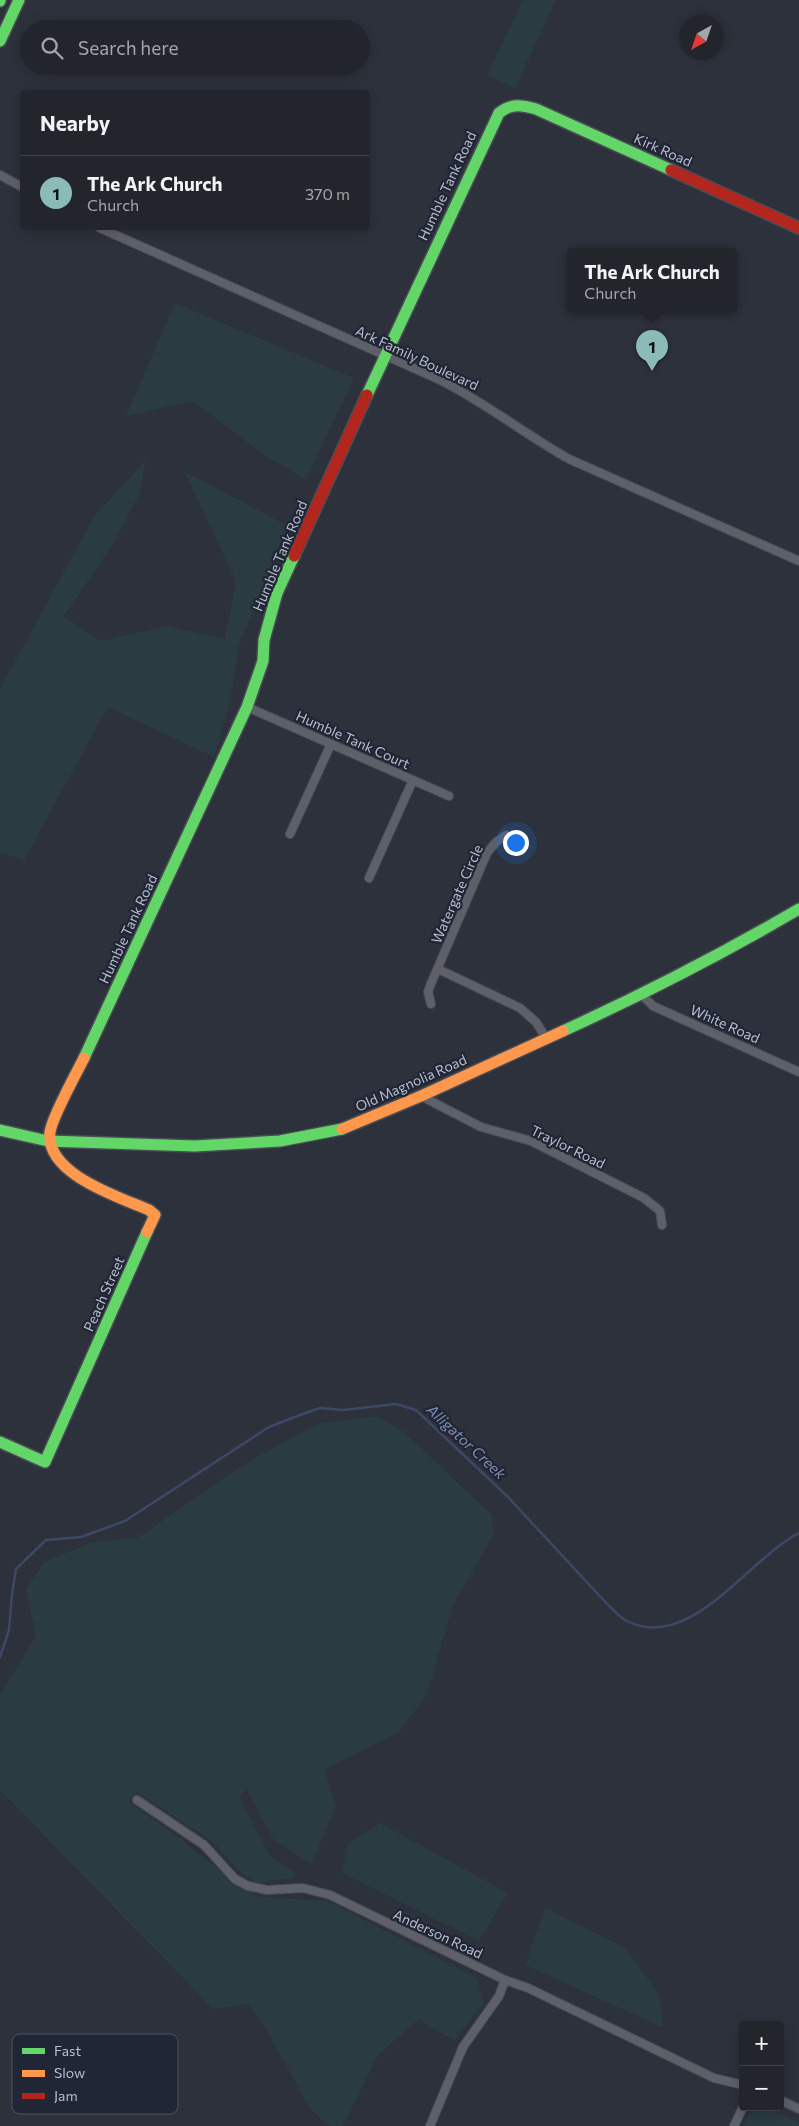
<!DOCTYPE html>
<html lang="en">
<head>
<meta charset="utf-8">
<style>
	body { margin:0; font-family:Commissioner,sans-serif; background:#2e3138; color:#f1f3f6 }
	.controls { position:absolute; right:15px; bottom:15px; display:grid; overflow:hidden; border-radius:5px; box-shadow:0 2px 12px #0003 }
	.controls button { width:45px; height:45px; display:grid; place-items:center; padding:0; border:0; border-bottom:1px solid #3f4248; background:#22252c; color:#f1f3f6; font:25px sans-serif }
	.compass { position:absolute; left:679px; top:15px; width:45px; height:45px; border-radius:50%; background:#22252c; box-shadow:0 2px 12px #0003; rotate:220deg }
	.you { position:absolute; left:515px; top:842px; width:18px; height:18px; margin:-12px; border:4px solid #fff; border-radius:50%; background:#1a73e8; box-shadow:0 0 0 8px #1a73e833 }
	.badge { display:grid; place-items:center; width:32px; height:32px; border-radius:50%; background:#8bbbb9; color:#111; font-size:16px; font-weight:700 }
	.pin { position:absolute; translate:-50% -41px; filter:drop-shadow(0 1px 2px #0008) }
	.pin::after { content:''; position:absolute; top:26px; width:18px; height:15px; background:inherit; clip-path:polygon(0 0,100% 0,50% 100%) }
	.popup { position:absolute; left:567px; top:248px; width:170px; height:65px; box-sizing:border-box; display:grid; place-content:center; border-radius:5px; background:#22252c; filter:drop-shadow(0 1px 4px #0005); font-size:16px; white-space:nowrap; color:#a2a5a9 }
	.popup b { font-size:19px; color:#f1f3f6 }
	.popup::after { content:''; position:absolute; left:50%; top:100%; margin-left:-10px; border:10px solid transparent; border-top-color:#22252c }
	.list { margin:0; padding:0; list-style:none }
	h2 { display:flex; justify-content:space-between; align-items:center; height:65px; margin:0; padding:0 20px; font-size:21px }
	h2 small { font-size:16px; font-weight:400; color:#a2a5a9 }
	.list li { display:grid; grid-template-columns:32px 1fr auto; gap:15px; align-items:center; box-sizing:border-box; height:75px; padding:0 20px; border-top:1px solid #3f4248 }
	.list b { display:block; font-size:19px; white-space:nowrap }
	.list p { margin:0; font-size:16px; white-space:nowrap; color:#a2a5a9 }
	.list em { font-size:16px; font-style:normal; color:#a2a5a9 }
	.icon { flex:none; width:28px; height:28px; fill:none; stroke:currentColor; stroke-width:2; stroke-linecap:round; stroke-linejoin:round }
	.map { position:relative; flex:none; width:799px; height:2126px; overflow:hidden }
	.search { position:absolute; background:#22252c; box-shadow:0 2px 12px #0003; left:20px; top:20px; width:350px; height:55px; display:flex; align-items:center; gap:12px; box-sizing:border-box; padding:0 18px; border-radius:28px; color:#a2a5a9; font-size:19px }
	.panel { position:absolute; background:#22252c; box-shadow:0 2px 12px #0003; left:20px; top:90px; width:350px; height:140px; border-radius:5px }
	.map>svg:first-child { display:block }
	.green { fill:#2a3b41 }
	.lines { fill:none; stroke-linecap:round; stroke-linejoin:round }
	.stream { stroke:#3c4865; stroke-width:2.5 }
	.street-casing { stroke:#494c53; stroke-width:10 }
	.fast-casing { stroke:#494c53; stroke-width:14 }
	.slow-casing { stroke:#494c53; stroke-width:14 }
	.jam-casing { stroke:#494c53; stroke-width:14 }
	.street { stroke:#5d6069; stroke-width:8 }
	.fast { stroke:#63d668; stroke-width:11 }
	.slow { stroke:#ff974d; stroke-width:11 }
	.jam { stroke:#b3261e; stroke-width:11 }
	.labels { text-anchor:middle; stroke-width:4.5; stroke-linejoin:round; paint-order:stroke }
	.street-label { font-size:14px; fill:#b8bdcb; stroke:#202636 }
	.water-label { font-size:15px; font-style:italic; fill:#808eb2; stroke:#202636 }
	.key { fill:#202636; stroke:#4e5363; stroke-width:1 }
	.key-label { font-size:14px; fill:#b8bdcb }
</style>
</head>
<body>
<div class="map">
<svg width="799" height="2126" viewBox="0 0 799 2126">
	<rect width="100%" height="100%" fill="#2d313b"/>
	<path class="green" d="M523,0H556L515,88L487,75Z
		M175,303L354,378L306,480L263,454L193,401L126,416Z
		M146,460L140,493L113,544L64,616L100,641L167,626L225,639L236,581L184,471L288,526L239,645L230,702L214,757L108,707L24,860L0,852V689L95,515Z
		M377,1416L404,1432L492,1515L493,1536L453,1605L427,1695L398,1733L324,1770L336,1807L311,1864L273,1839L247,1790L239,1796L270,1856L294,1872L293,1878L257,1883L241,1873L213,1842L137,1792L129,1802L181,1839L236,1884L260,1897L328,1901L477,1978L484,2003L454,2041L419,2019L378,2055L343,2126H330L310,2109L265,2027L248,2004L213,2009L0,1790V1695L36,1636L26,1589L44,1562L90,1543L139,1537L241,1466L317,1424Z
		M380,1823L508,1893L479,1941L342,1873L347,1844Z
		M545,1908L626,1948L660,1996L662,2027L525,1965Z
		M752,2107H765L799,2123V2126H744Z"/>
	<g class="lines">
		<path class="stream" d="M0,1657L9,1630L12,1594L16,1569L46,1540L81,1537L125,1521L269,1427L300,1415L320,1408L343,1410L396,1404L416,1410L507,1496L609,1606C615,1611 620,1618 627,1621C690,1653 749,1558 799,1533"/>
		<g class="street-casing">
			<path id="street" d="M0,175L22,187
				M100,228L438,379C485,402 524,434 569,459L799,561
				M247,707L449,796
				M290,834L331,744
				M369,878L413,780
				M438,969L520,1008L536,1022L546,1038
				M642,995L653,1006L799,1072
				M431,1004L428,992L430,986L487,853L496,842L506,835
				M421,1096L481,1127L531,1141L644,1198L660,1211L662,1225
				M137,1800L204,1845L235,1879L248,1886L267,1890L303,1888L330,1895L505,1980L528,1988L714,2078L743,2085
				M780,2100L799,2109
				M430,2126L463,2047L499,1996L505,1980
				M734,2126L743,2107"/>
		</g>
		<g class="fast-casing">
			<path id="fast" d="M0,0V1
				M0,41L19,0
				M367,395L499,113C511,103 522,105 536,109L671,170
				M563,1031C644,994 722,954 799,909
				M84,1058L247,707L263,661L264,640L277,593L294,556
				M0,1130L48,1141L195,1146L280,1141L342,1129
				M0,1442L45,1462L147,1232"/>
		</g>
		<g class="slow-casing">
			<path id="slow" d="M84,1058C76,1074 52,1117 50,1132C45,1174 119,1197 149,1210L155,1215L147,1232
				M342,1129L421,1096L563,1031"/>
		</g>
		<g class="jam-casing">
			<path id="jam" d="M671,170L799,228
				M294,556L367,395"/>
		</g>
		<use href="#street" class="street"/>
		<use href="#fast" class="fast"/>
		<use href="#slow" class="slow"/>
		<use href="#jam" class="jam"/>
	</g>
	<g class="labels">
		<g class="street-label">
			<text transform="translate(663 150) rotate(24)" y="5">Kirk Road</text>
			<text transform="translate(447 186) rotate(-65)" y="5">Humble Tank Road</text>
			<text transform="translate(417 358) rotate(25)" y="5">Ark Family Boulevard</text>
			<text transform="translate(280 556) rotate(-67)" y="5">Humble Tank Road</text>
			<text transform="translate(353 740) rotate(24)" y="5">Humble Tank Court</text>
			<text transform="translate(457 894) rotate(-66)" y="5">Watergate Circle</text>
			<text transform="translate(128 929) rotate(-65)" y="5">Humble Tank Road</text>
			<text transform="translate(725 1024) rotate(24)" y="5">White Road</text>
			<text transform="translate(411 1083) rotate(-24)" y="5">Old Magnolia Road</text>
			<text transform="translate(568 1147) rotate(26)" y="5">Traylor Road</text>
			<text transform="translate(104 1294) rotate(-66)" y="5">Peach Street</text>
			<text transform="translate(438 1934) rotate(25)" y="5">Anderson Road</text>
		</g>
		<g class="water-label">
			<text transform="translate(466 1442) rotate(43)" y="5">Alligator Creek</text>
		</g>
	</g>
	<rect x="12" y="2034" width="166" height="80" rx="8" class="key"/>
	<rect x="22" y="2048" width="23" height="6" fill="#63d668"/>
	<rect x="22" y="2070" width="23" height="7" fill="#ff974d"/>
	<rect x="22" y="2093" width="23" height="6" fill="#b3261e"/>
	<g class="key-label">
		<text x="54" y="2056">Fast</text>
		<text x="54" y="2078">Slow</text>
		<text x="54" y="2101">Jam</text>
	</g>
</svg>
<div class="controls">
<button>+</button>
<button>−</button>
</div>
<svg class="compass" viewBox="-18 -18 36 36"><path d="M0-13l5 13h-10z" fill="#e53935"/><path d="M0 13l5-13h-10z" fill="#a2a5a9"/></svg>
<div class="you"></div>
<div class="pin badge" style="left:652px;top:371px">1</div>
<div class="popup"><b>The Ark Church</b>Church</div>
<div class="search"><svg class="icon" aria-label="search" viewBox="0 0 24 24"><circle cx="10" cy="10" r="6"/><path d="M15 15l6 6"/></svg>Search here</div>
<section class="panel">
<h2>Nearby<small></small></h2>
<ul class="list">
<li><span class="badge">1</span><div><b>The Ark Church</b><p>Church</p></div><em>370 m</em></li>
</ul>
</section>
</div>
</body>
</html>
